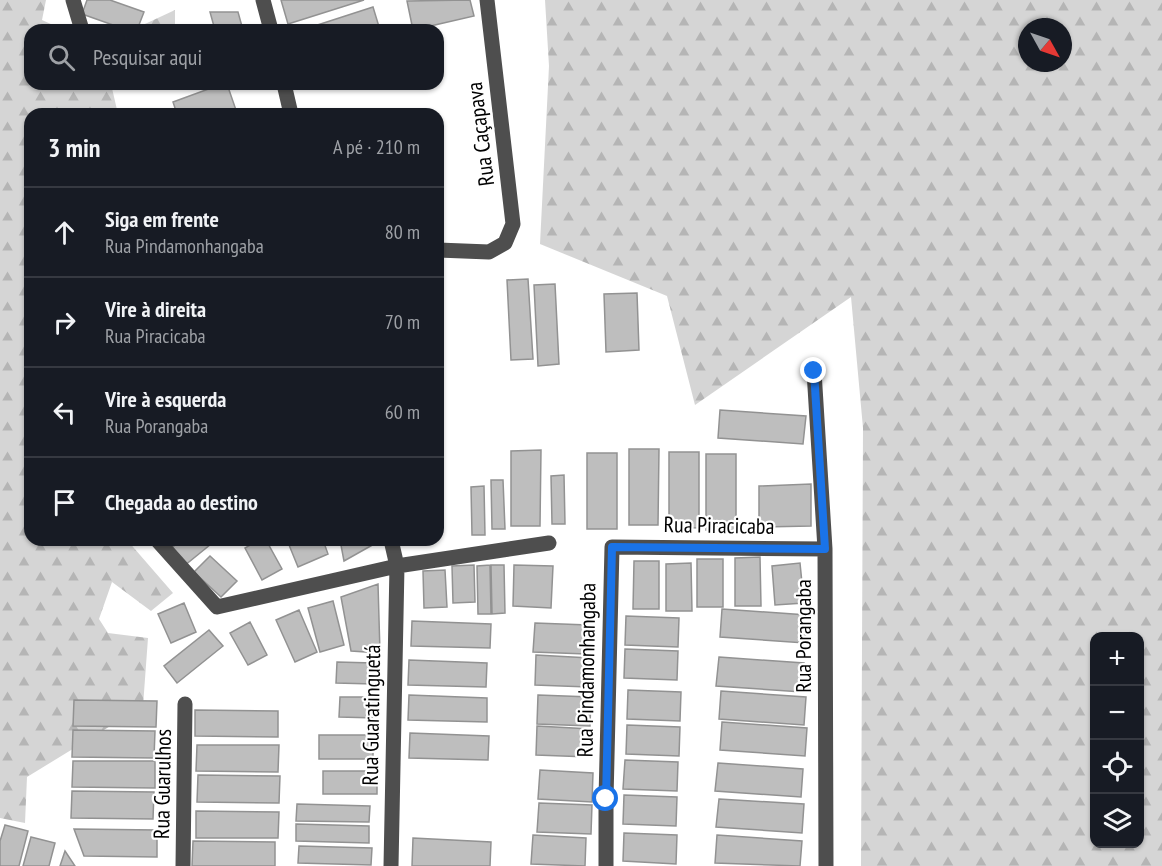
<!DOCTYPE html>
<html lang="pt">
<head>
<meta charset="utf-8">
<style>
	body { margin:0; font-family:"PT Sans Narrow",sans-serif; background:#20242c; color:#f1f3f6 }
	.controls { position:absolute; right:18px; bottom:18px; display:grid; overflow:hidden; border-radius:12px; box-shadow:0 2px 4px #0004 }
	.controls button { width:54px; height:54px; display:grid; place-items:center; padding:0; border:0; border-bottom:2px solid #363941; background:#171b24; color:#f1f3f6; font:30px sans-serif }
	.compass { position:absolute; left:1018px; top:18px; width:54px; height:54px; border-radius:50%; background:#171b24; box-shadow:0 2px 4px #0004; rotate:130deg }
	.stop { position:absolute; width:18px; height:18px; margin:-14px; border:4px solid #1a73e8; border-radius:50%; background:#fff }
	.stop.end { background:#1a73e8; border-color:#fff; box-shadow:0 2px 6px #0008 }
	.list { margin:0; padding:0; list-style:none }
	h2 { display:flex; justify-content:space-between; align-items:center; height:78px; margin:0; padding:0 24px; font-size:26px }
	h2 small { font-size:20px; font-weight:400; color:#9ea1a6 }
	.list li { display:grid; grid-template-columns:39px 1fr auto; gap:18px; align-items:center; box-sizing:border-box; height:90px; padding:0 24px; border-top:2px solid #363941 }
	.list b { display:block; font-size:22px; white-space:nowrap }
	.list p { margin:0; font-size:20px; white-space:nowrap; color:#9ea1a6 }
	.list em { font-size:20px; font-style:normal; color:#9ea1a6 }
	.icon { flex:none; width:33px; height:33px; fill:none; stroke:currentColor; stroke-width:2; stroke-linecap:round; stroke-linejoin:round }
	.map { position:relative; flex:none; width:1162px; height:866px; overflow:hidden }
	.search { position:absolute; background:#171b24; box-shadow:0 2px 4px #0004; left:24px; top:24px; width:420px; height:66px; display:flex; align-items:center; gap:15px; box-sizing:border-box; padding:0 21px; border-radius:18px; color:#9ea1a6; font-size:22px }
	.panel { position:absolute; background:#171b24; box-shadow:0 2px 4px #0004; left:24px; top:108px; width:420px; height:438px; border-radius:18px }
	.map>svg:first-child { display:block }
	.forest { fill:url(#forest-firs); fill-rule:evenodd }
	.building { fill:#bebebe; stroke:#929292; stroke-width:1.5 }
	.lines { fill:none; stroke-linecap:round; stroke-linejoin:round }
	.minor { stroke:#4e4e4e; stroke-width:15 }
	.route { stroke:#1a73e8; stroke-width:8 }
	.labels { text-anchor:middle; stroke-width:4.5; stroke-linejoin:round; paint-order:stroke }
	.street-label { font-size:22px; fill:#000; stroke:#fff }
</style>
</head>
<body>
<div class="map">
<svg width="1162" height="866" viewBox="0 0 1162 866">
	<defs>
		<pattern id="forest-firs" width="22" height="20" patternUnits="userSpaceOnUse" patternTransform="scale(1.5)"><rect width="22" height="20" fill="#d5d5d5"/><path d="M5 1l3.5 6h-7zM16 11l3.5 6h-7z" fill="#b5b5b5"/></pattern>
	</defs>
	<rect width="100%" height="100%" fill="#fff"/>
	<path class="forest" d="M0,0H46L42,20L64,30H30V84H111L118,114H30V540H127L173,593L151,611L112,582L99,619L108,633L148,638L143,706L27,777L25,823L0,818Z
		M545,0H1162V866H861L863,428L851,297L695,405L667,296L540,244L549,66ZM1027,27H1063V63H1027ZM1094,636H1140V844H1094Z
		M175,10V30H132Z"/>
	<path class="building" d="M87,0H110L144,12L137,30H127L82,14Z
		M281,0H364L288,24Z
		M470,0L474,16L413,30L407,1Z
		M373,7L380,30H302Z
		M210,12H238L243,30H215Z
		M222,84H227L237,113L177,114L173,102Z
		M528,279L533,359L511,360L507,280Z
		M555,284L559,364L538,366L534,285Z
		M637,293L639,350L606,352L604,294Z
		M720,410L806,416L803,444L718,438Z
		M629,449H659L658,525H629Z
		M541,450L540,526H511V451Z
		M669,452H699V528L669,527Z
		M587,453H617V529H587Z
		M706,454H736V530H706Z
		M564,475L565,524H552L551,476Z
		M491,480H503L505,529H492Z
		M811,484V526L759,527V486Z
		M484,486L485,535H472L471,487Z
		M182,540H216L184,566L170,549Z
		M259,540H266L282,569L262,580L245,548Z
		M287,540H323L328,554L298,567Z
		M340,540H376V543L344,561Z
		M210,556L237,581L221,597L194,572Z
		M760,557L761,606H735V558Z
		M697,559H723V607H697Z
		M634,561H659V609H633Z
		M691,563L692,611H666V564Z
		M800,563L804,603L775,605L772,566Z
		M474,565L475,602L453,603L452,566Z
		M490,565L491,614H478L477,566Z
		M491,565H504L505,613L492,614Z
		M514,565L553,566L551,608L513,606Z
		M445,570L447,607L424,608L423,571Z
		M378,584L380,653L351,651L341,597Z
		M333,601L344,645L320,652L308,608Z
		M184,603L196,632L171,643L158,614Z
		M722,609L807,615L805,643L720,637Z
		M299,610L317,652L295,662L276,620Z
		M626,616L679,618L678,647L625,645Z
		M412,621L491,624L490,648L411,646Z
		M250,622L267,655L248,665L230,633Z
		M535,623L588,625L586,654L533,652Z
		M209,630L223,646L177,683L164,666Z
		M625,649L678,651L677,680L624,678Z
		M536,655L590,658L588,687L535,685Z
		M719,657L804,663L802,692L716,686Z
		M409,660L487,663L486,687L408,685Z
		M337,662L373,663V684L336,683Z
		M628,690L681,692L680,721L627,719Z
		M721,691L806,697L804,725L719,719Z
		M409,695L487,698V722L408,720Z
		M538,695L591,697L590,726L537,724Z
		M340,697H376V718L339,717Z
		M74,700L157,701L156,727L73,726Z
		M195,710L278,711V737L195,736Z
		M722,722L807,728L805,756L720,750Z
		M627,725L680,727L679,756L626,754Z
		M537,726L591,729L589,757L536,755Z
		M73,730L155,731L154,758L72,757Z
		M410,733L489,736L488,760L409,758Z
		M319,735H373V759H319Z
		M197,745H279L278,772L196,771Z
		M625,760L678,762L677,791L623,789Z
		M73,761H155V788L72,787Z
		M718,763L803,769L801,797L715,791Z
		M540,770L593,773L592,802L538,799Z
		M323,771H377V794H323Z
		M198,775L280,776L279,803L197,802Z
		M72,791L154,792L153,819L71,818Z
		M624,795L677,797L676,826L623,824Z
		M719,799L804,804L802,833L716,827Z
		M539,803L592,805L591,834L537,832Z
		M297,804L370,806L369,822L296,821Z
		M196,811L279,812L278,838H196Z
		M296,824L369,826V843L296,841Z
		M5,825L28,831L19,866H0V841Z
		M74,829L157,830V857L84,856Z
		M624,833L677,835L676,864L623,861Z
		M533,835L586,838L585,866L531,864Z
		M717,835L802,841L800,866L715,863Z
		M31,837L55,843L49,866H23Z
		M413,838L491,842L490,866H412Z
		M193,841L275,842V866H192Z
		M299,846L372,848L371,865L298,863Z
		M65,851L75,866H60Z"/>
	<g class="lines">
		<path class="minor" d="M73,0L82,30
			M263,0L271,30
			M284,84L291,114
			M438,250L489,252L505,243L513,224L487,0
			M814,371L825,549L826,866
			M157,540L217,607L397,566L549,543
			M183,866L185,704
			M391,866L397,566L391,540
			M606,866V799L612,547L825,549"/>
	</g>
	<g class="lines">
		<path class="route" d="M606,799L612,547L825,549L814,371"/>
	</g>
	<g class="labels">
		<g class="street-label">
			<text transform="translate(480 134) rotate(-97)" y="8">Rua Caçapava</text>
			<text transform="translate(719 525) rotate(1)" y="8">Rua Piracicaba</text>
			<text transform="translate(803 636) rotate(-90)" y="8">Rua Porangaba</text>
			<text transform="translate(586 670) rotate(-89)" y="8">Rua Pindamonhangaba</text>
			<text transform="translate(371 715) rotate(-89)" y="8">Rua Guaratinguetá</text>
			<text transform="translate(162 784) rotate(-89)" y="8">Rua Guarulhos</text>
		</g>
	</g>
</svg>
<div class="controls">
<button>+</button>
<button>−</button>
<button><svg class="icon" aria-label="locate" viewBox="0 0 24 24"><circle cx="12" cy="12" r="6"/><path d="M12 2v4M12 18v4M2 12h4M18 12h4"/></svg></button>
<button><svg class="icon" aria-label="layers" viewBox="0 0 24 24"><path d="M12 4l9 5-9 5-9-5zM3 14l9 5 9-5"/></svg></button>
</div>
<svg class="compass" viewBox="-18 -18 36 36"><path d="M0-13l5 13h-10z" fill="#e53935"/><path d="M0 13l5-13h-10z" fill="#9ea1a6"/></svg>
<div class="stop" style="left:606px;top:799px"></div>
<div class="stop end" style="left:814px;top:371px"></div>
<div class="search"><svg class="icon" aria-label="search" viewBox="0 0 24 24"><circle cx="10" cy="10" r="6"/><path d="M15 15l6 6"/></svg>Pesquisar aqui</div>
<section class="panel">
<h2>3 min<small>A pé · 210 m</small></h2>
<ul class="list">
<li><svg class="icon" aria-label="ahead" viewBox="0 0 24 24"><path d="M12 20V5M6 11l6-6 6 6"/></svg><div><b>Siga em frente</b><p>Rua Pindamonhangaba</p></div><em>80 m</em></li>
<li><svg class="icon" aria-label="right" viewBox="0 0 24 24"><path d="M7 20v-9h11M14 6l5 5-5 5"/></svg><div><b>Vire à direita</b><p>Rua Piracicaba</p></div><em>70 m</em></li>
<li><svg class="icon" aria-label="left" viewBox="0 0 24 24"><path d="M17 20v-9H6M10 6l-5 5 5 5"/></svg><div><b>Vire à esquerda</b><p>Rua Porangaba</p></div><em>60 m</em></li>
<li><svg class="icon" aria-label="arrive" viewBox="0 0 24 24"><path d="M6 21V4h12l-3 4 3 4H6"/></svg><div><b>Chegada ao destino</b></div></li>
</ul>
</section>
</div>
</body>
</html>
